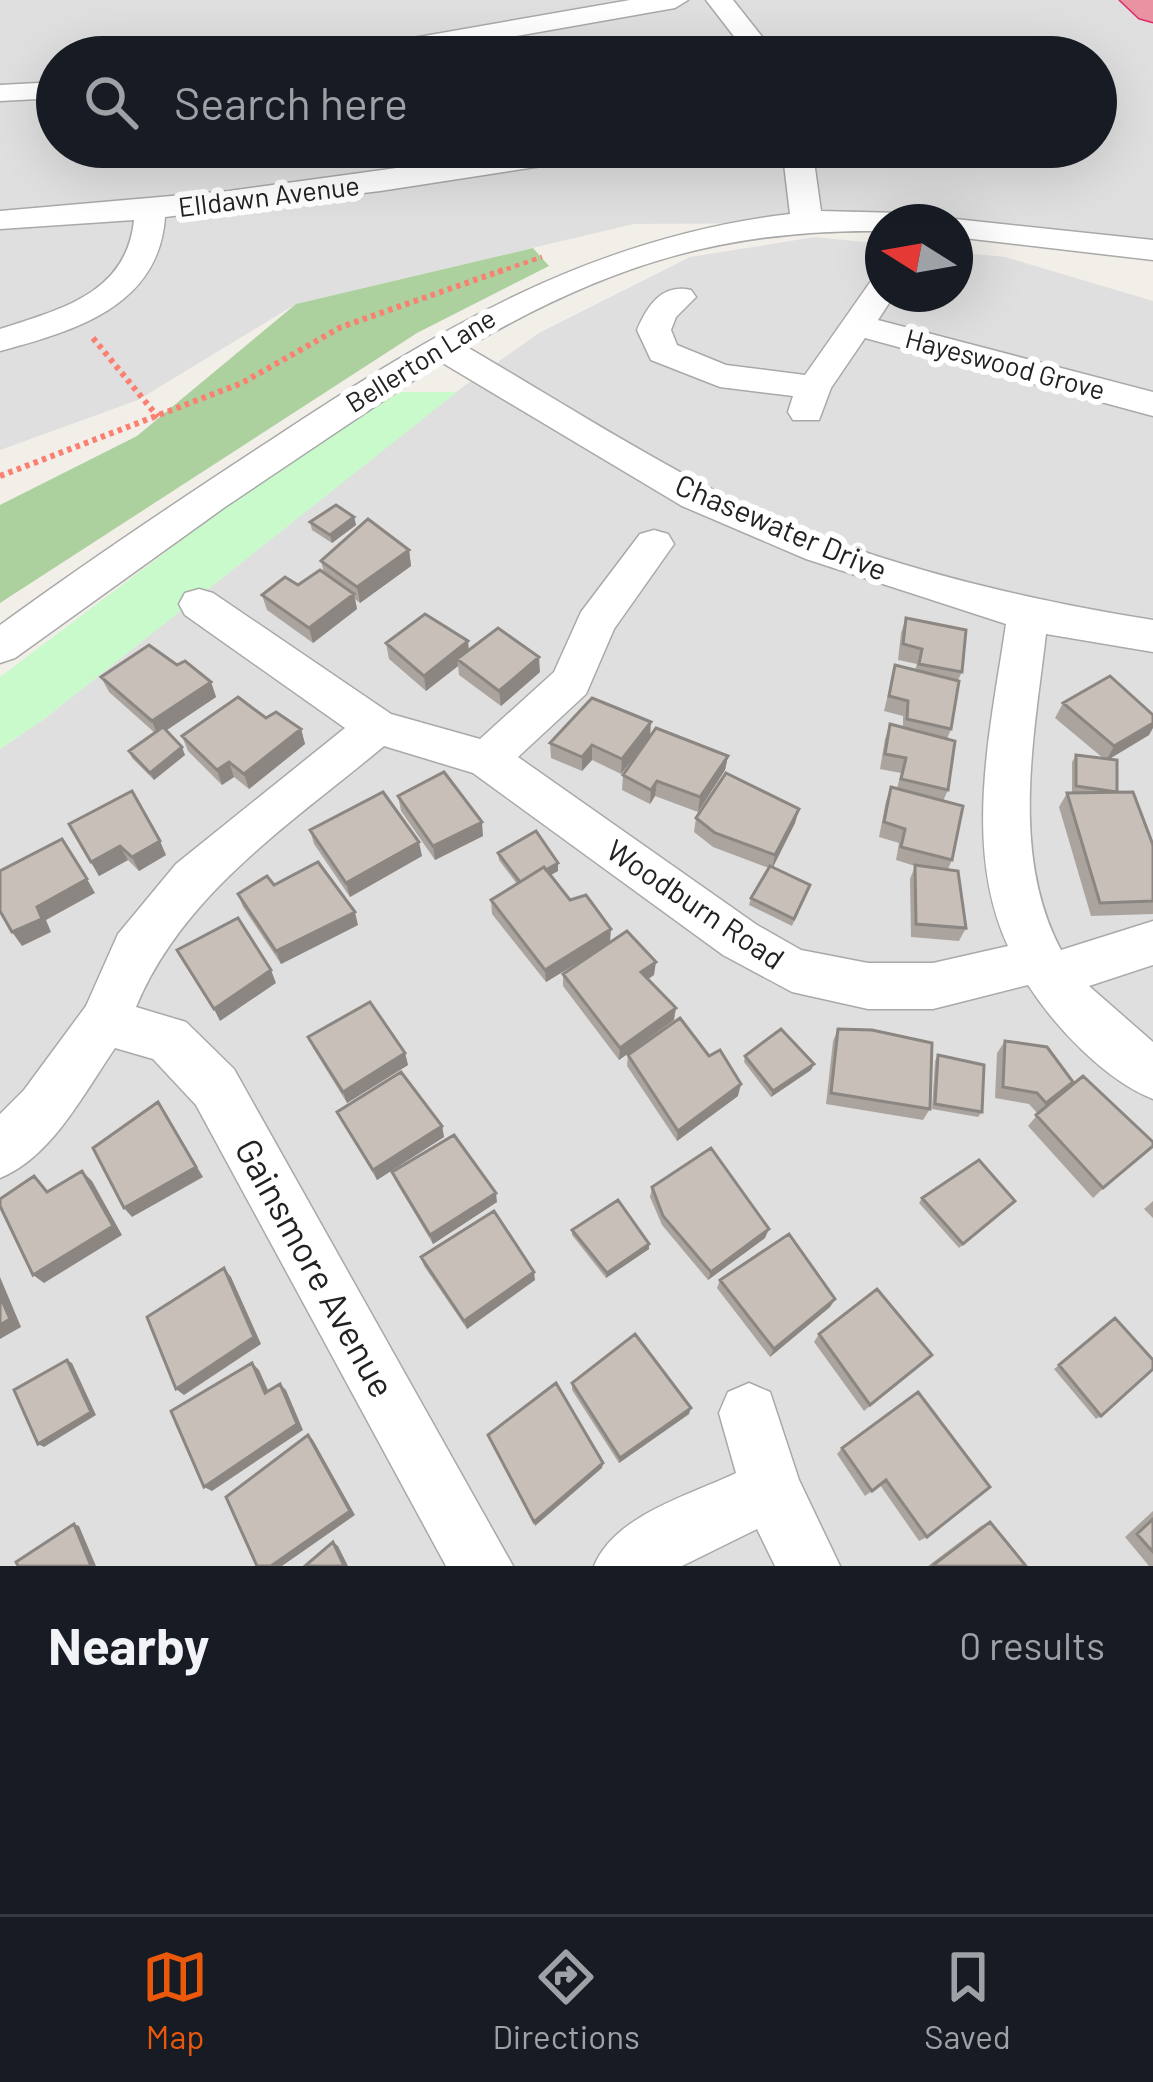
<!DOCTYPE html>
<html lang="en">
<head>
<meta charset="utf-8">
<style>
	body { margin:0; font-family:Barlow,sans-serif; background:#242831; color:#f1f3f6 }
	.compass { position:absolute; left:865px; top:204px; width:108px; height:108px; border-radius:50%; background:#171b24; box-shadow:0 12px 48px #0002; rotate:281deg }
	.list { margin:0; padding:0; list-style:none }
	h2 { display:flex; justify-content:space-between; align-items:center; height:156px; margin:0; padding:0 48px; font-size:51px }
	h2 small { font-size:39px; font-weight:400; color:#9ea1a6 }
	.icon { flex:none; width:66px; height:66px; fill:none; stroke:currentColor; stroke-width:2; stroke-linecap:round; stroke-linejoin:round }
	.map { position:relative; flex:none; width:1153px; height:1566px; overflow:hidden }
	.search { position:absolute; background:#171b24; box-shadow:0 12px 48px #0002; left:36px; right:36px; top:36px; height:132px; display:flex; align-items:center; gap:30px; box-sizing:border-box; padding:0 42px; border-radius:66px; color:#9ea1a6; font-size:45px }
	.sheet { height:348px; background:#171b24 }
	nav { display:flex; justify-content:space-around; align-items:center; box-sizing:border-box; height:168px; border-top:3px solid #363941; background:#171b24; font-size:33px; color:#9ea1a6 }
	nav a { display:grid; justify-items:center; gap:6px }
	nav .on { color:#ea580c }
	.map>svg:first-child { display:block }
	.residential { fill:#e0dfdf; fill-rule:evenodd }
	.forest { fill:#add19e }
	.park { fill:#c8facc }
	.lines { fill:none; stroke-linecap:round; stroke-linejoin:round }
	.minor-casing { stroke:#a9a9a9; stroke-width:3 }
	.highway-casing { stroke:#dc2a67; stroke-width:3 }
	.path-far1 { stroke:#fa8072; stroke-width:4.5; stroke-dasharray:4.5 4.5; stroke-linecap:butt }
	.path { stroke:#fa8072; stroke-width:6; stroke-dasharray:4.5 4.5; stroke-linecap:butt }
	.minor { fill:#fff; fill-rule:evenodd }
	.highway { fill:#e892a2; fill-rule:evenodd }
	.wall { fill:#aba49e }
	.shaded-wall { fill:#8b8681 }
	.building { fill:#c7bfb8; stroke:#8b8681; stroke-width:3 }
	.labels { text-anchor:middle; stroke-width:12; stroke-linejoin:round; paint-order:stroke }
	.far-street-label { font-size:27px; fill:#222; stroke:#fff }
	.street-label { font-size:30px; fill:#222; stroke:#fff }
	.near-street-label { font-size:36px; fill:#222; stroke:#fff }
</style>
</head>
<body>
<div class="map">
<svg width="1153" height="1566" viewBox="0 0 1153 1566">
	<rect width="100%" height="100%" fill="#f2efe9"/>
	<path class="residential" d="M0,0H1119L1153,25V250L955,222L634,224L296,304L138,400L0,450ZM57,57H1096V147H57Z
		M815,237L883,244V294H955V252L1005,257L1153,301V1566H0V749L44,719L464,386L539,333L690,257Z"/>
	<path class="forest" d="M533,248L549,266L417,333L0,603V505L137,436L296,304Z"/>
	<path class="park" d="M403,392H457L44,719L0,749V677L268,475L369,406Z"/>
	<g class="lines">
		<g class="minor-casing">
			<path id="minor" d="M630,0H688L675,8L397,57H336L350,49Z
				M706,0H733L778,57H750Z
				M57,82V98L0,101V85Z
				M551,147H622L607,156L380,191L165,217C159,306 75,331 0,351V329C62,309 127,293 134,220L0,229V211L229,191Z
				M782,147H812L821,211L900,213L916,222H883V231C721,229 607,266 467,347C546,393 624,443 706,486C837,555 1007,597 1153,620V652L1046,634C1034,737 1010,854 1061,950L1153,921V965L1089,986L1153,1042V1099C1105,1080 1056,1028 1028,985L933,1009H868L792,992L723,955L473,773L384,746C292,823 183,893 136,1007L186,1022L234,1069L513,1566H446L196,1105L153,1059L115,1048C84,1093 52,1157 0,1178V1114L24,1090L86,1006L118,934L176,864L345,728L185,615L179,604L185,593L199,589L213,593L391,714L480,739L554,672L581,612L640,534L654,530L668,534L674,544L614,629L586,694L518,757L757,925L801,950L868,963H933L1008,946C962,847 991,727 1006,624L806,559L682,506L441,362L225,507L15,658L0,663V625C88,561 179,500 271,440C436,331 588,238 790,214Z
				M955,219L1153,240V260L955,237V222H943Z
				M883,278V294H895L878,320L1153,392V416L865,338L831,388L819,420H793L788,412L793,396L720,387L651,360L637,330C647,306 662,283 691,290L696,297L676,317L671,330L677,345L726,365L805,375L871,281Z
				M749,1383L770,1392L799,1480L840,1566H775L757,1529L682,1566H594C615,1515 688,1496 736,1473L719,1413L728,1392Z"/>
		</g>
		<g class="highway-casing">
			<path id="highway" d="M1120,0H1153V22L1139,18Z"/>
		</g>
		<path class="path-far1" d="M498,272L542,257"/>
		<path class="path" d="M93,338L158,417
			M0,476L242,383L341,327L506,269"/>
		<use href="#minor" class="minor"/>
		<use href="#highway" class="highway"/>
	</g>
	<path class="wall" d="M354,517L356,525L332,543L312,530L310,522Z
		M409,550L411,566L360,603L355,599L357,609L313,643L267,610L262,595L298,585L324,573L321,561Z
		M906,618L962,672L958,680L951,729L947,739L948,790L943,801L952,860L948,869L966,928L959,941L911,937L910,879L915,866L896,860L899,843L879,837L886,801L891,787L897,788L901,773L880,769L885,739L890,724L903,727V716L884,711L895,665L915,670L917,664L898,660L901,633Z
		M468,641L469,651L540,672L501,706L459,675L458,666L426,691L389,659L386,643Z
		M177,665L211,682L216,697L166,730L185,755L154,780L132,758L129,751L155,733L109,692L101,677Z
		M1063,703L1149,735L1109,759L1117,792L1153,845V914L1091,916L1059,807L1067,793H1072V762L1076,755L1103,758L1055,718Z
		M266,718L301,729L305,744L249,789L234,777L222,785L188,751L182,736Z
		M650,737L728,756L725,770L698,812L655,796L650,804L622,790L623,775L649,738L621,774L592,760L582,771L551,758L550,743Z
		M398,796L483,836L435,860L401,811Z
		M799,809L795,823L773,867L810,885L792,926L749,905L751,898L769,868L713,847L694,832L696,818Z
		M69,824L166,855L139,871L128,860L99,876Z
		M310,830L422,856L350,897L314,844Z
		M498,853L558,863V871L550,875L570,900L610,942L654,975L648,979L674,1020L619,1060L563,986V974L607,945L546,982L492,914L491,900L517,884L499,860Z
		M274,885L358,925L281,964L243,907L238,894Z
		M838,1029L930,1109L923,1120L826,1104L833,1041Z
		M308,1037L405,1053L408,1065L347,1103L313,1048Z
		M1005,1041L1073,1082L1066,1091L1153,1142L1093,1198L1028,1126L1038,1114L1029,1104L995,1098L997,1053Z
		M628,1055L709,1056L738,1096L677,1141L627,1066Z
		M938,1055L982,1112L978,1117L932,1109L935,1061Z
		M745,1056L814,1064L811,1070L771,1097L744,1062Z
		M337,1112L442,1126L444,1137L377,1180L342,1122Z
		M392,1172L497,1202L433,1244L396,1182Z
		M652,1187L765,1238L708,1280L662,1225L650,1197Z
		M922,1198L1015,1201L959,1248L919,1203Z
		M1153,1201V1218L1144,1209Z
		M572,1230L649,1249L606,1278L572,1235Z
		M421,1257L535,1280L467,1329L424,1266Z
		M720,1280L835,1299L830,1307L770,1357L717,1288Z
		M1115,1318L1101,1416L1096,1419L1054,1369Z
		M819,1334L932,1355L864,1411L814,1342Z
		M572,1383L689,1414L619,1463L572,1390Z
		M842,1448L990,1487L927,1537L919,1541L880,1485L865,1496L837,1454Z
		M1153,1511V1566H1149L1125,1537Z
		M990,1522L1026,1566H928L981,1526Z"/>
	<path class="shaded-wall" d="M354,517L356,525L332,543L330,535Z
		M409,550L411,566L360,603L357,587Z
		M354,594L357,609L313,643L309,628Z
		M468,641L469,657L457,659L458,666L426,691L424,676Z
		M539,657L540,672L501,706L499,691Z
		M211,682L216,697L158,736L152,721Z
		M651,722L650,737L621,774L622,759Z
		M1153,723V728L1149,735L1106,761L1114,746Z
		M301,729L305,744L249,789L244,774Z
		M592,745V760L582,771V757Z
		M182,747L185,755L154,780L150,773Z
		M728,756L725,770L698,812L700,797Z
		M229,762L234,777L222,785L217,770Z
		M657,781L655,796L650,804L651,790Z
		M799,809L795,823L772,869L775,855Z
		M482,822L483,836L435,860L433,846Z
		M160,841L166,855L139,871L132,857Z
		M419,842L422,856L350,897L346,883Z
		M120,846L128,860L99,876L91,862Z
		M558,863V871L522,891V884Z
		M87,879L95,893L46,920L51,932L22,946L12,932L37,907Z
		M355,912L358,925L281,964L276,951Z
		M611,929L610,943L546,982L545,970Z
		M656,962L654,975L640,984L641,972Z
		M271,970L276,983L220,1021L214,1009Z
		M676,1008L674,1020L619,1060L620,1048Z
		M405,1053L408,1065L347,1103L343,1092Z
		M814,1064L811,1070L771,1097L773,1091Z
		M741,1084L738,1096L677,1141L678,1131Z
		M158,1102L203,1177L132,1217L124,1208Z
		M442,1126L444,1137L377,1180L373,1170Z
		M82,1171L92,1181L122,1235L44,1283L33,1275Z
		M496,1193L497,1202L433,1244L430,1235Z
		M769,1229L765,1238L708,1280L711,1272Z
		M649,1244V1249L606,1278L607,1273Z
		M224,1268L231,1277L261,1344L184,1395L176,1389Z
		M534,1272L535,1280L467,1329L464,1321Z
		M0,1277L21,1327L0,1339Z
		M835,1299L830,1307L770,1357L774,1349Z
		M67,1360L72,1363L96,1415L44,1447L38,1444Z
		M252,1363L259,1370L272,1399L265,1393Z
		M280,1384L286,1390L303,1430L212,1491L204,1487Z
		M691,1408L689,1414L619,1463L620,1458Z
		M308,1435L313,1440L355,1515L282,1566H271Z
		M603,1463L602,1468L535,1526L534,1522Z
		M74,1524L79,1526L96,1566H91Z
		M333,1542L338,1546L348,1566H344Z"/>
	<path class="building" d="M336,505L354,517L330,535L310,522Z
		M368,519L409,550L357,587L321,561Z
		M320,570L354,594L309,628L262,595L285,577L298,585Z
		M425,614L468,641L424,676L386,643Z
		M906,618L966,630L962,672L919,664L922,649L903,644Z
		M498,628L539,657L499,691L457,659Z
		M149,645L177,665L185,661L211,682L152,721L101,677Z
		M895,665L959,681L951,729L907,719L908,701L889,696Z
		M1110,676L1153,715V723L1114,746L1063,703Z
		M238,697L266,718L276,712L301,729L244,774L229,762L217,770L182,736Z
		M592,698L651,722L622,759L592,745L582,757L550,743Z
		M890,724L955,741L948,790L901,779L906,758L885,754Z
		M163,727L182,747L150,773L129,751Z
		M656,728L728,756L700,797L657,781L651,790L623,775Z
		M1076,755L1117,760V792L1076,786Z
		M444,772L482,822L433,846L398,796Z
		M726,773L799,809L775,855L715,833L696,818Z
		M891,787L963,806L952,860L901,847L905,829L884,822Z
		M132,791L160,841L132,857L120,846L91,862L69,824Z
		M383,792L419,842L346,883L310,830Z
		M1133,792L1153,845V901L1100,903L1067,793Z
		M536,831L558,863L546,870L544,867L520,882L498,853Z
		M62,839L87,879L37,907L42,919L12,932L0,911V871Z
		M318,862L355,912L276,951L238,894L267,876L274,885Z
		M915,865L958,871L966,928L916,924Z
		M770,866L810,885L794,919L751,898Z
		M544,867L570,900L586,895L611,929L545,970L491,900Z
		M238,918L271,970L214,1009L177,950Z
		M627,931L656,962L641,972L676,1008L620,1048L563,974Z
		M370,1002L405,1053L343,1092L308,1037Z
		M680,1018L709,1056L720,1050L741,1084L678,1131L628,1055Z
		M781,1029L814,1064L773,1091L745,1056Z
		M838,1029L872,1030L932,1043L930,1109L831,1093Z
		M1005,1041L1047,1047L1073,1082L1046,1103L1037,1093L1003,1087Z
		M938,1055L984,1065L982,1112L935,1104Z
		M401,1072L442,1126L373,1170L337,1112Z
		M1083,1076L1153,1142V1146L1103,1188L1036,1115Z
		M158,1102L196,1167L124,1208L93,1148Z
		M454,1135L496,1193L430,1235L392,1172Z
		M711,1148L769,1229L711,1272L663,1216L652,1187Z
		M979,1160L1015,1201L963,1244L922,1198Z
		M82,1171L113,1226L33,1275L0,1206V1199L34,1176L47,1192Z
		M618,1200L649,1244L607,1273L572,1230Z
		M494,1211L534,1272L464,1321L421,1257Z
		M789,1234L835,1299L774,1349L720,1280Z
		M224,1268L254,1337L176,1389L147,1317Z
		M877,1289L932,1355L870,1405L819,1334Z
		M0,1296L10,1319L0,1325Z
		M1115,1318L1153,1360V1369L1101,1416L1059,1365Z
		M635,1334L691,1408L620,1458L572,1383Z
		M67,1360L91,1412L38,1444L14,1390Z
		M252,1363L265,1393L280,1384L297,1424L204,1487L171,1411Z
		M556,1383L603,1463L534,1522L488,1435Z
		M918,1392L990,1487L927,1537L886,1480L872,1491L842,1448Z
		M308,1435L350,1511L271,1566H257L226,1497Z
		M1153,1519V1552L1137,1534Z
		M990,1522L1026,1566H932Z
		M74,1524L91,1566H18L16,1562Z
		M333,1542L344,1566H305Z"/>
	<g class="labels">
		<g class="far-street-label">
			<text transform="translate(269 197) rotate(-7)" y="9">Elldawn Avenue</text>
			<text transform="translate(421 361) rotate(-32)" y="9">Bellerton Lane</text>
			<text transform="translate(1005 365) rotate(15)" y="9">Hayeswood Grove</text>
		</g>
		<g class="street-label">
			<text transform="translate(781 528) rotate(23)" y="10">Chasewater Drive</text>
			<text transform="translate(695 905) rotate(34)" y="10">Woodburn Road</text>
		</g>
		<g class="near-street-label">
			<text transform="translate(315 1268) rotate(61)" y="13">Gainsmore Avenue</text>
		</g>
	</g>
</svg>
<svg class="compass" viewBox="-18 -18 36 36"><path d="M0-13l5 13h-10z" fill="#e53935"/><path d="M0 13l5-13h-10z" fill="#9ea1a6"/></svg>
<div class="search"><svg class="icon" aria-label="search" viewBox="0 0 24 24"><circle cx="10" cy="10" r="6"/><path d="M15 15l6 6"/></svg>Search here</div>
</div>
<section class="sheet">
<h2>Nearby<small>0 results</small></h2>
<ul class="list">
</ul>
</section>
<nav>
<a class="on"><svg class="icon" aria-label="map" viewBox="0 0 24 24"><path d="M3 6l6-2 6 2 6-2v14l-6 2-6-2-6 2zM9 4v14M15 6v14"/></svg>Map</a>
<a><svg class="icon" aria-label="directions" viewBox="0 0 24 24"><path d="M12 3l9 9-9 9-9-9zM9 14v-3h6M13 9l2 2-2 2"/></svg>Directions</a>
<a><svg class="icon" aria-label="saved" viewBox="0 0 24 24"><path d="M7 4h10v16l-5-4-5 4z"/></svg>Saved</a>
</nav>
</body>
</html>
